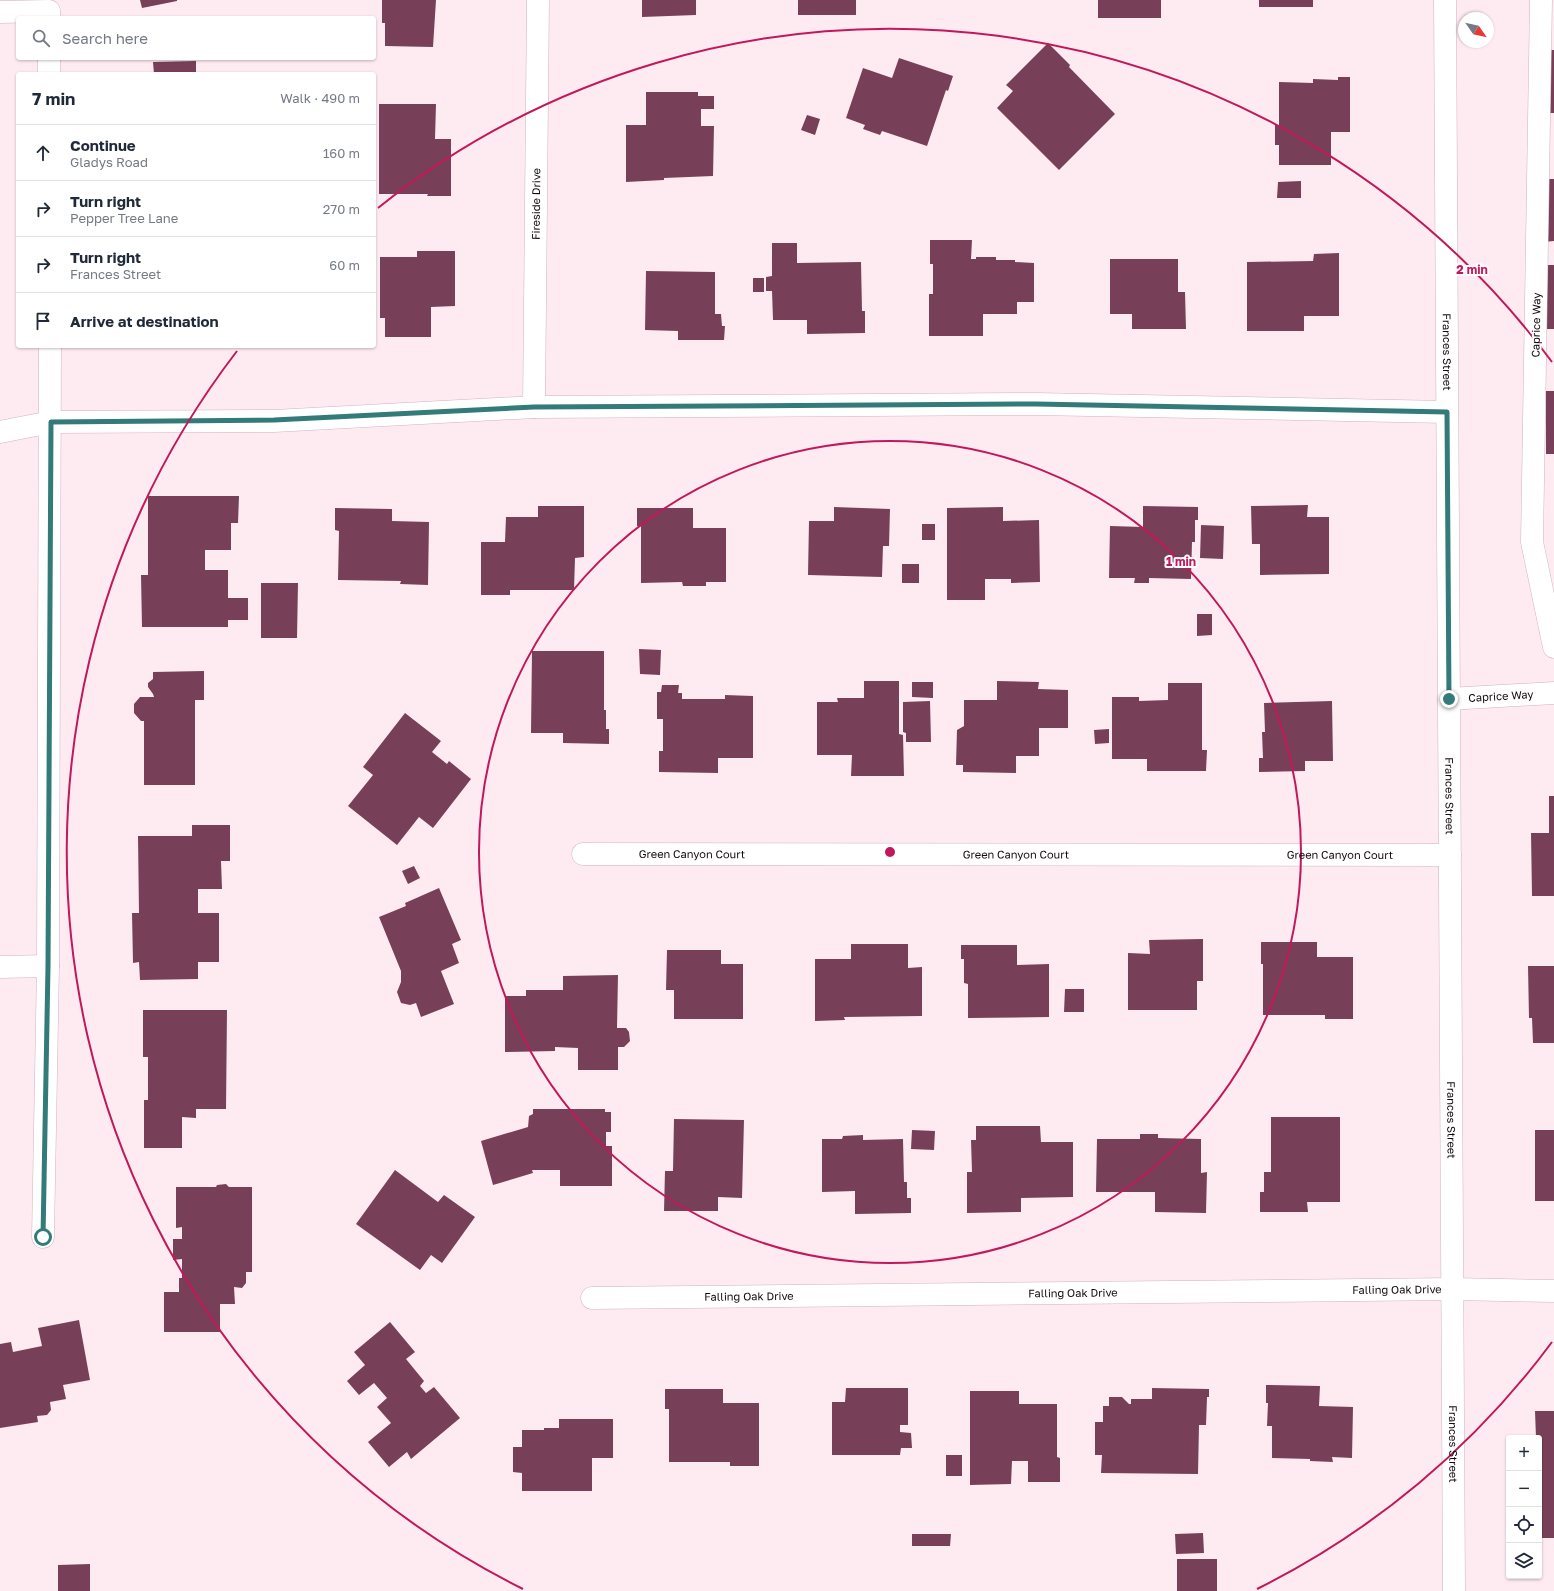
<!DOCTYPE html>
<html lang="en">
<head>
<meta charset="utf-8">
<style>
	body { margin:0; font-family:"Golos Text",sans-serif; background:#f2f2f3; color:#1f2937 }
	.controls { position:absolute; right:12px; bottom:12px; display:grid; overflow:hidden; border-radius:4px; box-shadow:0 1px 3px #0004 }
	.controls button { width:36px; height:36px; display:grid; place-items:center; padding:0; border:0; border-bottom:1px solid #e0e1e3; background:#fff; color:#1f2937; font:20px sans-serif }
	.compass { position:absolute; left:1458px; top:12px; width:36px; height:36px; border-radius:50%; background:#fff; box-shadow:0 1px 3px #0004; rotate:124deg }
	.stop { position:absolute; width:12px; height:12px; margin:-9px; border:3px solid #327b78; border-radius:50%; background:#fff }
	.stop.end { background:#327b78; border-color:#fff; box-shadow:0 1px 4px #0008 }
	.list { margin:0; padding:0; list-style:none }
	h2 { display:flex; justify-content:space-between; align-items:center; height:52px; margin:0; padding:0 16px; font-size:17px }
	h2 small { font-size:13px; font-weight:400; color:#747a83 }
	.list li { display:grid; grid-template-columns:26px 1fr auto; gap:12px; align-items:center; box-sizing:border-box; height:56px; padding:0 16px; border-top:1px solid #e0e1e3 }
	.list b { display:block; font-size:15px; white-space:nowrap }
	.list p { margin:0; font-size:13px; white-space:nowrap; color:#747a83 }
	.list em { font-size:13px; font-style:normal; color:#747a83 }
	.icon { flex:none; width:22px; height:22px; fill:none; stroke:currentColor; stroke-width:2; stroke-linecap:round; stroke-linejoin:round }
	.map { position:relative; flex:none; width:1554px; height:1591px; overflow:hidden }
	.search { position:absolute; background:#fff; box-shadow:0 1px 3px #0004; left:16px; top:16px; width:360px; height:44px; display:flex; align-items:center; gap:10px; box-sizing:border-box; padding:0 14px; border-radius:4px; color:#747a83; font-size:15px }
	.panel { position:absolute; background:#fff; box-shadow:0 1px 3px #0004; left:16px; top:72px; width:360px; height:276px; border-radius:4px }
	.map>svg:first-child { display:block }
	.building { fill:#784058 }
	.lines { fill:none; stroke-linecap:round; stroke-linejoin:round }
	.minor-casing { stroke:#d1b4be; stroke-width:23 }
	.minor { stroke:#fff; stroke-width:22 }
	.route { stroke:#327b78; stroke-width:5 }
	.ring { fill:none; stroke:#c2185b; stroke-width:2 }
	.labels { text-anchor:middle; stroke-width:4; stroke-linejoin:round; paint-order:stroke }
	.street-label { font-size:11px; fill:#130a0d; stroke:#fdfdfd }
	.centre { fill:#c2185b; stroke:#fdfdfd; stroke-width:2 }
	.ring-label { font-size:12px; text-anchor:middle; font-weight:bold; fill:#c2185b; stroke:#fdfdfd; stroke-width:4; stroke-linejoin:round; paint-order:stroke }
</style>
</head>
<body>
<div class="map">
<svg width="1554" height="1591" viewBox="0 0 1554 1591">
	<rect width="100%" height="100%" fill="#fdebf1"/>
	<path class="building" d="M140,0H177V1L142,8Z
		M382,0H436L433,47L385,46V23H382Z
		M642,0H696V15L642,17Z
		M798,0H856V15H798Z
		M1098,0H1161V18H1098Z
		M1259,0H1313V7H1259Z
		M1048,43L1070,65L1069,67L1115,114L1059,170L997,108L1013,91L1006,85Z
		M1544,50H1554V113H1544Z
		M899,58L953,76L948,91L946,90L927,146L882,131L880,135L863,129L865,125L846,118L863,68L892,78Z
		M196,61V74H154L153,62Z
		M1338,77H1350V132H1331V165H1279V145H1275V125H1279V82L1313,83V79L1338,80Z
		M646,92H698V96H714V109H701V126H714L713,176L664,178V180L626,182V125H646Z
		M379,104H436L435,139H451V196H427L428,194H379Z
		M807,115L820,119L815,135L801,130Z
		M1542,179H1554V241L1543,242Z
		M1301,181V198H1277L1278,182Z
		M930,240H972L971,259H976V257H996V260H1015V262L1034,263V302H1017V314H983V336H929V294H933V264H930Z
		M772,243H797V263L861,262L862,311H865V333L807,334V320H773L772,291H766V277L772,276Z
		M417,251H455V306L431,307V337H385V318H380V257H417Z
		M1339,253V316H1304V331H1247V262L1313,261L1314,254Z
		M1110,259H1178V292H1185L1186,329H1132V314H1110Z
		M1545,265H1554V329H1546Z
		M646,271L715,272V314H721L722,326H725L724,340H678V331L645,330Z
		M753,278H764V292H753Z
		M1546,391H1554V454H1546Z
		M148,496H239L238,523H231V550H205V570H228V598H248V620H228V627H142L141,575H148Z
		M1308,505L1307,517H1329V574L1260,575V544H1252L1251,506Z
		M538,506H584V557L575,558L574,590H510V595H481V542H505L506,517H538Z
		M1143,506L1198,507V520H1195V542H1192L1191,579L1149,578V583H1134L1135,578H1109L1110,526L1143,527Z
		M834,507L890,509L889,546H883L882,577L808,575L809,521H834Z
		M1003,507V521L1039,520L1040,582L1011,583V579H985V600H947V508Z
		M335,508L392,509V521L429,522L428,585L400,584L401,581L338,580L339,531L335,530Z
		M637,508H693V528H726V582H706V586H683L682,582L641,583V526H637Z
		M922,524H935V540H922Z
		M1201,525L1224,526L1223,559L1200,558Z
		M902,564H919V583H902Z
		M261,583H298L297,638H261Z
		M1197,614H1212V635L1197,636Z
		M639,649L661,650L660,675L640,674Z
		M532,651H604V710H606V729H609V744L563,743V733H531Z
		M204,671V700H195V785H144V721H141L134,713V704L140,697H154L153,694L148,687V683L153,679V672Z
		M864,681H899V734L903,735L904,776H851L852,755H817V702H838L837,698H864Z
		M997,681L1039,682L1038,689L1068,690V728H1039V756H1016V773L963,772V765H956L957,730L964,726V700H997Z
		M912,682H933V698L912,697Z
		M1168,683H1202V750H1207L1206,771H1147V759H1112V697H1139V701L1168,700Z
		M662,685H679L678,693H682V699H725V695L753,696V758H718V773L659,772V751H663V719H657V692H661Z
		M930,701L931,742H906V733L903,732V702Z
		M1332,701L1333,761H1305V771L1259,772V758H1263L1262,732H1265L1264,703Z
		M405,713L441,741L432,752L447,764L449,761L471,779L433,828L419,817L397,845L348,806L373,775L363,767Z
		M1109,729V743L1095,744L1094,730Z
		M1549,796H1554V896H1532L1531,833H1549Z
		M192,825H230V861H221L222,889H198V913H219V962H198V979L140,980L139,962L133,963L132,913H139L138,836H192Z
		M414,866L420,878L408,884L402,871Z
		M439,888L461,940L452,944L459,963L441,971L454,1004L421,1017L416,1003L410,1005L401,1003L397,992L401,982V971L379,917L406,906L405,903Z
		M1203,939V981H1197V1010H1128V953L1150,954L1149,940Z
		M1261,942H1317V957H1353V1019H1325V1015H1263V964H1261Z
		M851,944H908V968L922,967V1016L844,1017L845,1020L815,1021V959H851Z
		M961,945H1017V965L1049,964V1017L968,1018V984L964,983V959H961Z
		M667,950H721V964H743V1019H674V990H666Z
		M1528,966H1554V1043H1533L1532,1018H1529Z
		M618,975L617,1028H626L629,1032L630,1041L624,1047H618V1070H578V1048L555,1047V1051L505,1052V996H526V990H563V976Z
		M1065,989H1084V1012H1064Z
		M143,1010H227L226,1109H196V1118L182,1117V1148H144V1100H148V1057H143Z
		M533,1109H605V1112H611V1132H606V1146H612V1186H560V1170H532L533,1173L493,1185L481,1141L528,1127L529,1116L533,1114Z
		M1271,1117H1340V1202H1307L1308,1212H1260V1192H1264V1172H1271Z
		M674,1119L744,1120L742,1198L718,1197V1211H664L665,1171H673Z
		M976,1126H1040L1041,1142H1073V1197L1021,1198V1212L967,1213V1172H972L971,1140H976Z
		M912,1130L935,1131L934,1150L911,1149Z
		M1535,1130H1554V1201H1535Z
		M1140,1134H1158V1138L1201,1139V1173L1207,1172L1206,1213L1155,1212V1192H1096L1097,1139H1140Z
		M863,1135V1140L903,1139L904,1182H907V1198H911V1213L855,1214V1191L822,1192V1139H842L843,1136Z
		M395,1170L438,1202L444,1195L475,1217L442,1263L431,1255L420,1270L356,1224Z
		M226,1184L229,1187H252V1272H246V1283L242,1288L234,1287L235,1304H220V1332H164V1292H179V1278H182V1259L173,1260V1239H182V1227L176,1228V1187H216L217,1185Z
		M79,1320L90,1380L63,1385L66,1399L50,1402L51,1410L47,1415L37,1416L38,1422L0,1428V1344L11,1342L13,1352L42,1346L38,1328Z
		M390,1322L415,1352L406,1359L424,1381L420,1386L426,1393L434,1387L460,1418L411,1459L407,1452L389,1467L368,1442L391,1423L377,1407L387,1398L374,1383L359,1395L347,1381L365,1365L354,1352Z
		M1266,1385L1320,1386L1319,1406L1353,1407L1352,1458L1332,1457L1333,1462L1310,1461V1459L1272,1458V1426H1267L1268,1403H1266Z
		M846,1388H908V1425H900V1432L911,1433L912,1448H901L900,1455H832V1402H845Z
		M1152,1388L1209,1389V1397H1207L1206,1425H1199L1198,1474L1101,1473L1102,1455H1095V1422H1103V1406H1109V1397H1122L1129,1404H1131V1399H1152Z
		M665,1389H723V1403H759V1466H730V1462H669V1409H665Z
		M970,1391H1019V1404H1057V1457L1060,1458V1482H1028V1461H1012L1011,1484L970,1485Z
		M1535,1411H1554V1538H1539V1438H1536Z
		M559,1419H613V1458H592V1491H522V1473L513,1472V1447H522V1430H544V1428H559Z
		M946,1455H962V1476H946Z
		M1203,1533L1204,1553L1176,1554L1175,1534Z
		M912,1534H951L950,1546H912Z
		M1177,1559H1217V1591H1177Z
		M90,1564V1591H58V1565Z"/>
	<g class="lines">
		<g class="minor-casing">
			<g id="minor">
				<path id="s1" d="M1445,0L1454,1591"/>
				<path d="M1541,0L1532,542L1554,647"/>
				<path d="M0,12L49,11V18"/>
				<path d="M49,58V74"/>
				<path id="s2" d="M534,407L538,0"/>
				<path d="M0,432L51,422L274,421L534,407L1036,404L1447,412"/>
				<path id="s3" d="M1449,699L1554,693"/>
				<path id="s4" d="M583,854L1450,855"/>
				<path d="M0,967L48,966"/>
				<path d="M43,1237L48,966L50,346"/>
				<path id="s5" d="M592,1298L1452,1289L1554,1291"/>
			</g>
		</g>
		<use href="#minor" class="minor"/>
	</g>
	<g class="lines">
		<path class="route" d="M43,1237L48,966L51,422L274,420L534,407L1036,404L1447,412L1449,699"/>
	</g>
	<g class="ring">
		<circle cx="890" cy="852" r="411"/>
		<path d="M1552 1342A823 823 0 0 1 1257 1589M523 1589A823 823 0 0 1 237 351M378 208A823 823 0 0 1 1552 362"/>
	</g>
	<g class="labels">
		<g class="street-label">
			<text dy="4" stroke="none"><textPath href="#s2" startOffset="203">Fireside Drive</textPath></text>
			<text transform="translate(1536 325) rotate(-89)" y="4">Caprice Way</text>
			<text dy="4" stroke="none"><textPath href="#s1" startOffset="352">Frances Street</textPath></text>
			<text dy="4" stroke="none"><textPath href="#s3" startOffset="52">Caprice Way</textPath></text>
			<text dy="4" stroke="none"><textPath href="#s1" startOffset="796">Frances Street</textPath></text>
			<text dy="4" stroke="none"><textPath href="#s4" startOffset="109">Green Canyon Court</textPath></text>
			<text dy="4" stroke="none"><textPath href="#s4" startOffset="433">Green Canyon Court</textPath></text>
			<text dy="4" stroke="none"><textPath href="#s4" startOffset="757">Green Canyon Court</textPath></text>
			<text dy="4" stroke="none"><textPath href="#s1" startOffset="1120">Frances Street</textPath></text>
			<text dy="4" stroke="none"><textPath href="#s5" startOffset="805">Falling Oak Drive</textPath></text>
			<text dy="4" stroke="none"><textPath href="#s5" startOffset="481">Falling Oak Drive</textPath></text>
			<text dy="4" stroke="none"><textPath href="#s5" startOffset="157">Falling Oak Drive</textPath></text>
			<text dy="4" stroke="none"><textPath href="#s1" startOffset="1444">Frances Street</textPath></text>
		</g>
	</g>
	<circle cx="890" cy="852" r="6" class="centre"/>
	<g class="ring-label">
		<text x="1472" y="274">2 min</text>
		<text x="1181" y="566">1 min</text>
	</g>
</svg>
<div class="controls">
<button>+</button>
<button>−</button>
<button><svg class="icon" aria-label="locate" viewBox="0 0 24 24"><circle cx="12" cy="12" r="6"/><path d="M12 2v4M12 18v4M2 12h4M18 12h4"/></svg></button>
<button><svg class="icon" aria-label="layers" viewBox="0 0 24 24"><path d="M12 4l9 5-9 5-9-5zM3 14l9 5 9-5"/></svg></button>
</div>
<svg class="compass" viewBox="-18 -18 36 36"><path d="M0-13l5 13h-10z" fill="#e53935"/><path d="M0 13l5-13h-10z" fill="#747a83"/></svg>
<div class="stop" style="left:43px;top:1237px"></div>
<div class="stop end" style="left:1449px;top:699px"></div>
<div class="search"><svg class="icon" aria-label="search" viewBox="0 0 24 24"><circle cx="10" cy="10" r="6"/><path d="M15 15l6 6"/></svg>Search here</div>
<section class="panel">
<h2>7 min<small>Walk · 490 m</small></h2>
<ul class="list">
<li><svg class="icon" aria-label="ahead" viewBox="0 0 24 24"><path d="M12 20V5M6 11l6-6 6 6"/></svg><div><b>Continue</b><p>Gladys Road</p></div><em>160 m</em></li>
<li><svg class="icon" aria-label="right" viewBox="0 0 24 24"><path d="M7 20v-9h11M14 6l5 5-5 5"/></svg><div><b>Turn right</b><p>Pepper Tree Lane</p></div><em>270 m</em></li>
<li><svg class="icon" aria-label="right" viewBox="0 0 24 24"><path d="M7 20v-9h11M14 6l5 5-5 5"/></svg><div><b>Turn right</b><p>Frances Street</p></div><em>60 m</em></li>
<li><svg class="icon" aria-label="arrive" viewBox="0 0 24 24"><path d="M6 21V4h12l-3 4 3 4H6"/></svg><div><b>Arrive at destination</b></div></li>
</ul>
</section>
</div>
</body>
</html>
